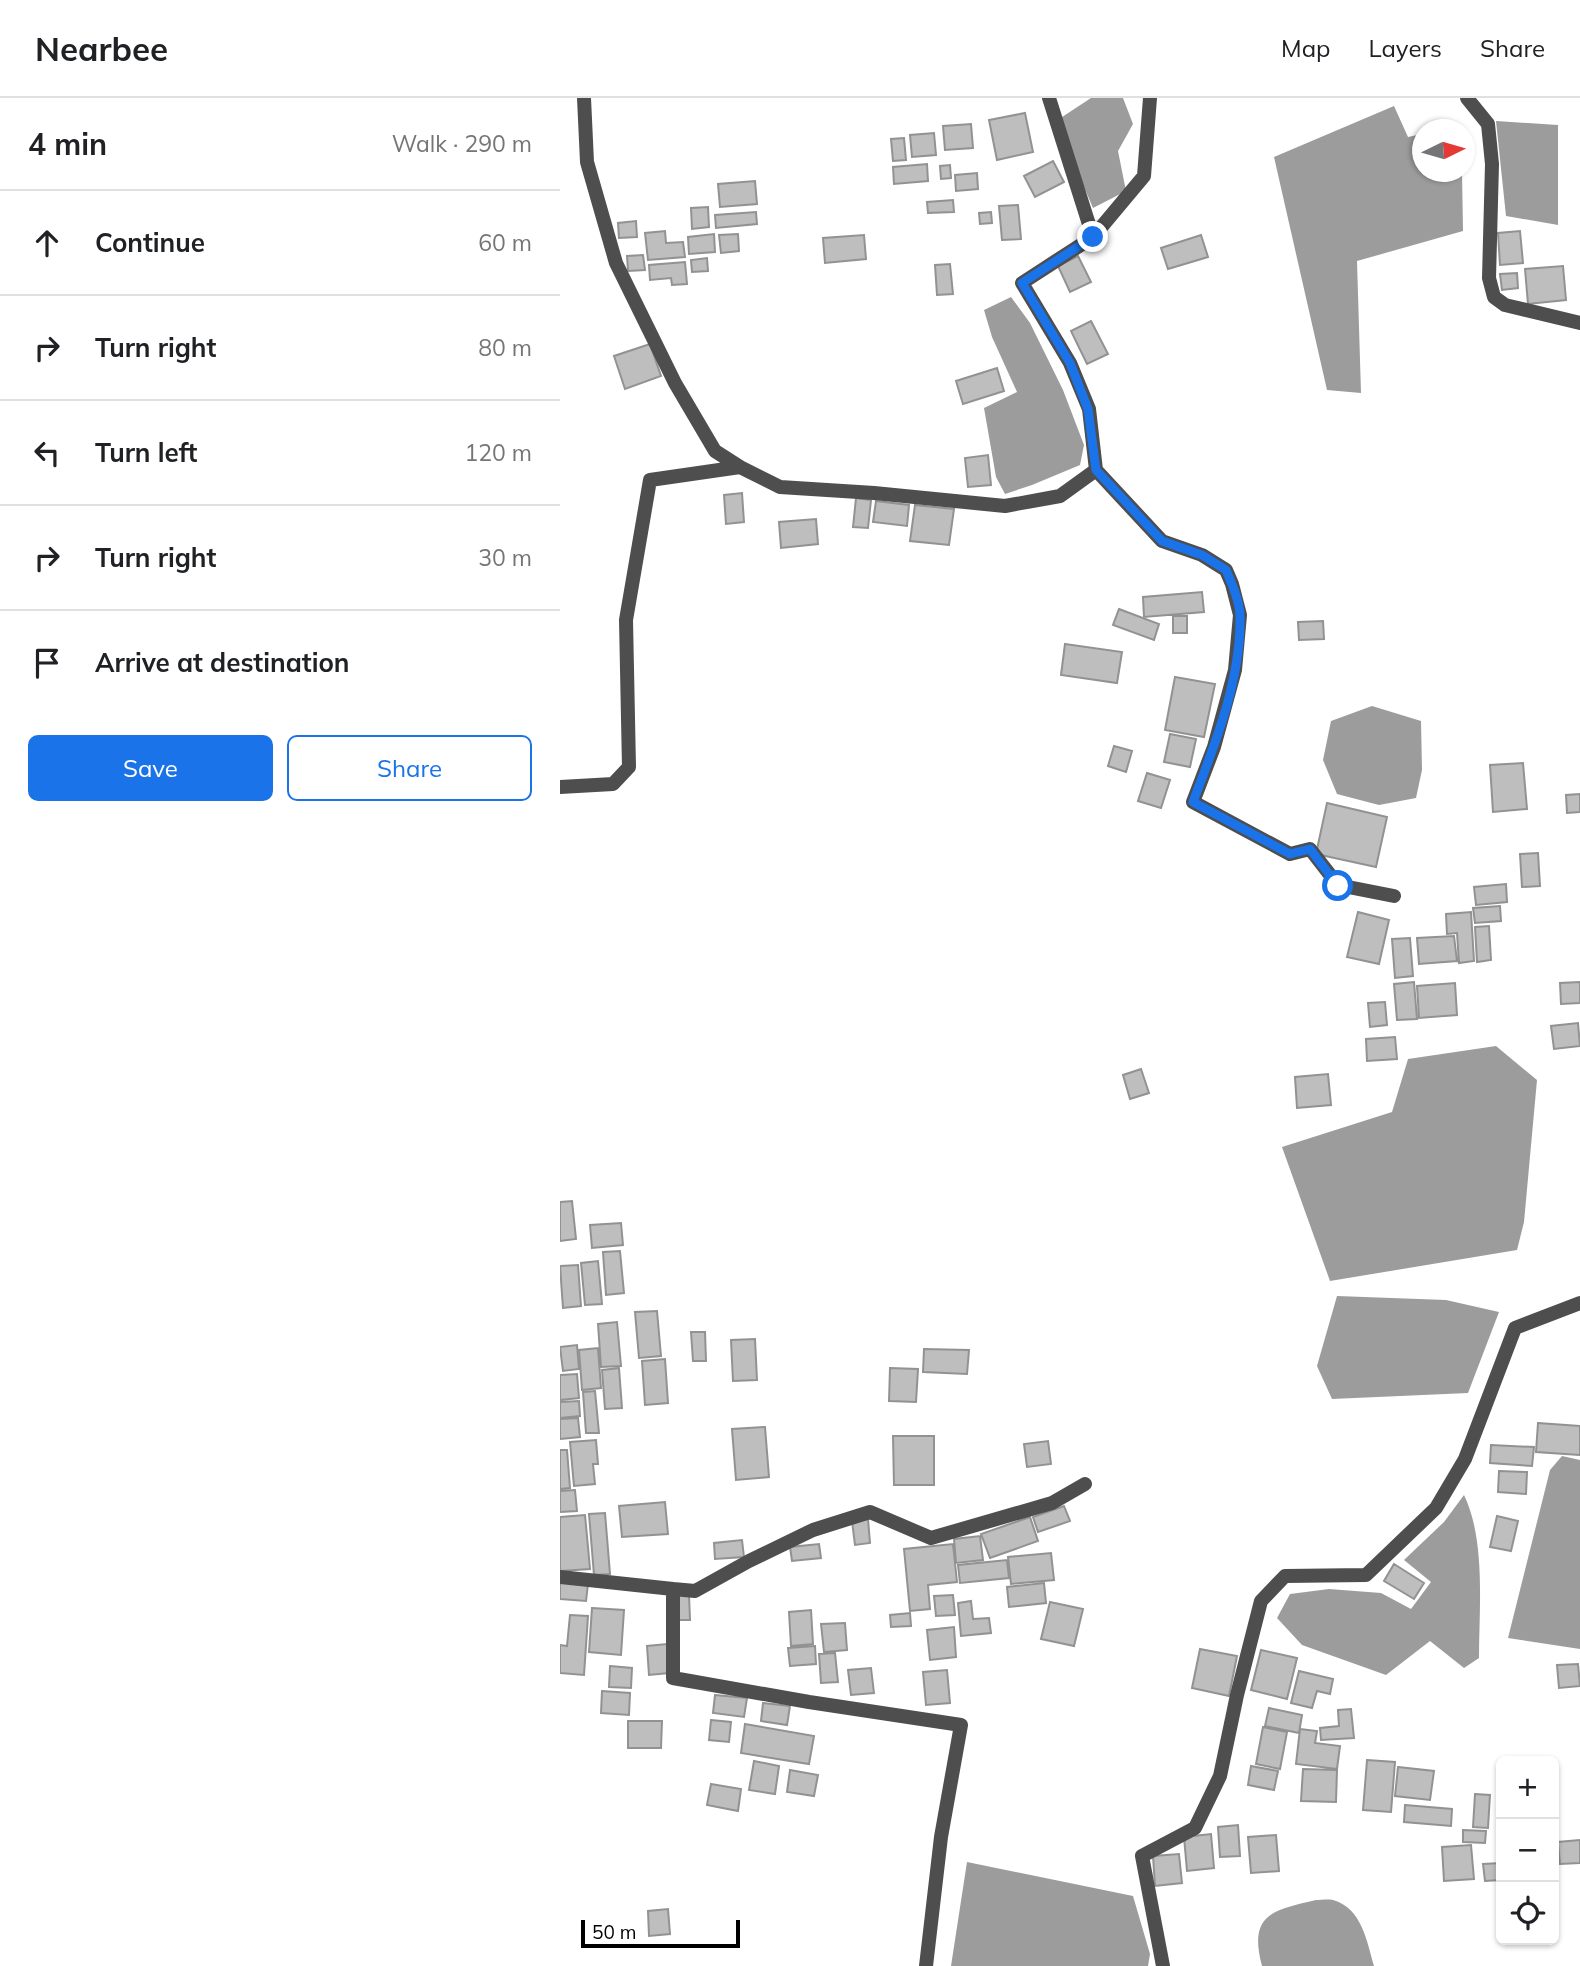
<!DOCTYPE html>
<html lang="en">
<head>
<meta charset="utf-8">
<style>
	body { margin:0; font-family:Mulish,sans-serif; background:#f2f2f2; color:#202124 }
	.controls { position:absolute; right:21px; bottom:21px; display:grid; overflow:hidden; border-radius:10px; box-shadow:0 2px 5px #0004 }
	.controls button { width:63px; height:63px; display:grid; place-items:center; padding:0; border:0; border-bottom:2px solid #e0e0e0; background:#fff; color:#202124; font:35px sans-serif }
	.compass { position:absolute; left:852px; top:21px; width:63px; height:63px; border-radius:50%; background:#fff; box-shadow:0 2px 5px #0004; rotate:85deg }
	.scale { position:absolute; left:21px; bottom:18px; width:159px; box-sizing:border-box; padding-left:7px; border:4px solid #000; border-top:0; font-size:19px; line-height:24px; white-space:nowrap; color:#000; -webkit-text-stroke:5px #fff; paint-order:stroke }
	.stop { position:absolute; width:21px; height:21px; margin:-16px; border:5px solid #1a73e8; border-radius:50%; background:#fff }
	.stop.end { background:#1a73e8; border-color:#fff; box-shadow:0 2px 7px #0008 }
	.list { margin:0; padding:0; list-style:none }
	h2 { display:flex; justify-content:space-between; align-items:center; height:91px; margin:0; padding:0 28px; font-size:30px }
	h2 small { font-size:23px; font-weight:400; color:#757577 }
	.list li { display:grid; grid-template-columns:46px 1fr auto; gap:21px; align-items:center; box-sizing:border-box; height:105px; padding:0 28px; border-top:2px solid #e0e0e0 }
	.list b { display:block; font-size:26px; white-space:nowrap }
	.list em { font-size:23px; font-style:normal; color:#757577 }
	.actions { display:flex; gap:14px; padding:21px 28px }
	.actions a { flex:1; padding:16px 0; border:2px solid #1a73e8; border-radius:10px; text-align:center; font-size:24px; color:#1a73e8 }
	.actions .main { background:#1a73e8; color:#fff }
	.icon { flex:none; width:38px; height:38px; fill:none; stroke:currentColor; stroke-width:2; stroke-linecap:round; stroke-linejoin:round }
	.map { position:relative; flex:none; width:1020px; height:1868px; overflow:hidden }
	header { display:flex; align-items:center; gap:42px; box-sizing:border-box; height:98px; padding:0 35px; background:#fff; border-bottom:2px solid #e0e0e0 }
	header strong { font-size:33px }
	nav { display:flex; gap:38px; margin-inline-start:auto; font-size:24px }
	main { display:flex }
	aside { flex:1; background:#fff }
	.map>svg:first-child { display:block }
	.water { fill:#9c9c9c }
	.building { fill:#bebebe; stroke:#929292; stroke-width:2 }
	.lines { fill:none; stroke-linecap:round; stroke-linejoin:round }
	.minor { stroke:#4e4e4e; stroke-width:14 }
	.route { stroke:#1a73e8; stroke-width:9 }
</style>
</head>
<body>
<header>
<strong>Nearbee</strong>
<nav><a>Map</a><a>Layers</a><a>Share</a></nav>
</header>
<main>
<aside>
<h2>4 min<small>Walk · 290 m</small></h2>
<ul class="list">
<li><svg class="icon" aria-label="ahead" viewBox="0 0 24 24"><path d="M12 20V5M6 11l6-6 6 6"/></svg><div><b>Continue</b></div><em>60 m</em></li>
<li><svg class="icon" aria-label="right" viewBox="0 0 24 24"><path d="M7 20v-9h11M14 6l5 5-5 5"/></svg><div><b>Turn right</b></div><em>80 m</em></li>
<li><svg class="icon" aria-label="left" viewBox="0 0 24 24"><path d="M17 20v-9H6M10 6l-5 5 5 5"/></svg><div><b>Turn left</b></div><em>120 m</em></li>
<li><svg class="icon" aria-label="right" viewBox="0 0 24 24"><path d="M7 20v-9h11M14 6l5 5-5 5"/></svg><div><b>Turn right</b></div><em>30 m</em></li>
<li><svg class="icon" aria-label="arrive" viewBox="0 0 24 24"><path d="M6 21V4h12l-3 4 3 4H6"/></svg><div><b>Arrive at destination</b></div></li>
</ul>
<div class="actions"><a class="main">Save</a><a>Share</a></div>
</aside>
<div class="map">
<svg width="1020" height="1868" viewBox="0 0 1020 1868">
	<rect width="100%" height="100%" fill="#fff"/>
	<path class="water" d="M531,0H563L573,26L558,53L566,93L533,110L496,23Z
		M834,8L848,39L862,36V74H902L903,133L797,163L801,295L767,292L714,59Z
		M936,23L998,27V127L946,118Z
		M451,199L470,225L503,292L524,347L520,367L472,387L445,396L436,379L424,310L457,294L432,239L424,212Z
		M812,608L861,623L862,672L856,700L819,707L777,696L763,662L771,623Z
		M936,948L977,982L964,1124L957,1152L770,1183L722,1049L832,1014L848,961Z
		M777,1198L886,1202L939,1214L908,1295L772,1301L757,1268Z
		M1002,1358L1020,1362V1551L948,1540L990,1372Z
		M904,1397C926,1443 919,1510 919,1560L904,1570L870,1543L826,1577L742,1547L717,1520L730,1496L769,1491L821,1495L851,1511L871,1484L844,1462L884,1424Z
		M407,1764L573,1798L590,1856L588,1868H391Z
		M756,1802C761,1802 768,1801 773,1802C802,1810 807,1844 814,1868H702C688,1816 713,1812 756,1802Z"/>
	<path class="building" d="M465,15L473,54L437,62L429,22Z
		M411,26L413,50L385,52L383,28Z
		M374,35L376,57L352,59L350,37Z
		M344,40L346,62L333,63L331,41Z
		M493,63L504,84L475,99L464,78Z
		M367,66L368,83L334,86L333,69Z
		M390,67L391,80L381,81L380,68Z
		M417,75L418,91L396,93L395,77Z
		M195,83L197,106L160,109L158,86Z
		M393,102L394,114L368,115L367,104Z
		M458,107L461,141L442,142L439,108Z
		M148,109L149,129L132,131L131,110Z
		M196,114L197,126L156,130L155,117Z
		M431,114L432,125L420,126L419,115Z
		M76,123L77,139L59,140L58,125Z
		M105,133L106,145L123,144L125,159L88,162L85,135Z
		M960,133L963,165L940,167L938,135Z
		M154,136L155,154L129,156L128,139Z
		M178,136L179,153L161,155L159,137Z
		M304,137L306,161L265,165L263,140Z
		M641,137L648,159L608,171L601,150Z
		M83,157L85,172L68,173L67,158Z
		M518,158L531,184L510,194L498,168Z
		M147,160L148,173L132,174L131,162Z
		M125,164L127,186L112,187L111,180L90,182L89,167Z
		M390,166L393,196L377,197L375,167Z
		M1003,168L1006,202L968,206L965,171Z
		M957,175L958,190L942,192L940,176Z
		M531,223L548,256L527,266L511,233Z
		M90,246L101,278L65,291L54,258Z
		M437,270L444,293L403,306L396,283Z
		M428,357L431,387L408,389L405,360Z
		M182,395L184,424L166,426L164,397Z
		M296,400L311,402L308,430L293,429Z
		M316,403L349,407L347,428L313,424Z
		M355,407L394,411L389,447L350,443Z
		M256,421L258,446L221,450L219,424Z
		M642,494L644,514L584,519L583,499Z
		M559,511L599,526L594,542L553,527Z
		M613,518H627V535H613Z
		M763,523L764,541L739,542L738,524Z
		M505,546L562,554L557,585L501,577Z
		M615,579L655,586L644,639L605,632Z
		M610,636L636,641L630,669L604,664Z
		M554,648L572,653L566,674L548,668Z
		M963,665L967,711L933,714L930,667Z
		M587,675L610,682L601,710L578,703Z
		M1020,696V714L1007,715L1006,697Z
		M767,705L827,719L816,769L756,756Z
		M978,755L980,788L962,789L960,756Z
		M946,786L947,804L916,807L914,789Z
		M940,808L941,823L915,825L913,810Z
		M798,814L829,822L819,866L787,859Z
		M911,814L914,863L899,865L897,835L887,836L886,816Z
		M929,828L931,862L917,864L915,829Z
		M894,838L897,863L859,866L857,840Z
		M850,840L853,878L835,880L832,841Z
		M854,884L857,921L837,922L834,886Z
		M1020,884V905L1001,906L1000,885Z
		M895,885L897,917L859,920L857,888Z
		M825,904L827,927L810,929L808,905Z
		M1018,925L1020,948L994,951L991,928Z
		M835,939L837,961L807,963L806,941Z
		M581,971L589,995L570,1001L563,977Z
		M768,976L771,1007L737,1010L735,979Z
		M12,1103L16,1141L0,1143V1104Z
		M61,1125L63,1147L32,1150L30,1127Z
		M60,1153L64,1195L46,1197L43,1154Z
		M38,1163L42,1206L25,1207L21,1165Z
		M18,1167L21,1208L3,1210L0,1168Z
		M97,1213L101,1258L79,1260L75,1214Z
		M57,1224L61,1268L41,1269L38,1226Z
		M131,1234H145L146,1263H133Z
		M195,1241L197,1282L173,1283L171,1242Z
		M17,1247L19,1271L3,1273L0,1249Z
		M38,1250L41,1290L22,1292L19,1252Z
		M364,1251L409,1252L407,1276L363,1274Z
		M105,1261L108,1305L85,1307L82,1263Z
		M59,1270L62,1310L45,1311L42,1272Z
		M330,1270L358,1271L356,1304L329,1303Z
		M17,1276L19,1300L0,1302V1277Z
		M35,1293L39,1335H26L23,1294Z
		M19,1303L20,1318L0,1320V1304Z
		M18,1320L20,1339L0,1341V1321Z
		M978,1325L1020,1328V1357L976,1354Z
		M205,1329L209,1379L176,1382L172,1331Z
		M333,1338H374V1387H334Z
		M36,1342L38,1366H33L35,1386L14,1388L10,1344Z
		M488,1343L491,1366L467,1369L464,1346Z
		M931,1347L974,1349L972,1368L930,1365Z
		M0,1352H7L10,1390L0,1391Z
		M939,1373L967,1374L966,1396L938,1394Z
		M15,1392L17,1413L0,1414V1393Z
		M105,1404L108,1436L62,1439L59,1408Z
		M504,1408L510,1423L478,1434L473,1419Z
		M45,1415L50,1476L34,1477L29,1416Z
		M25,1417L30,1471L0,1473V1419Z
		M937,1418L958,1423L951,1453L930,1449Z
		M470,1419L478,1443L430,1460L421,1436Z
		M308,1421L310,1445L295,1447L292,1423Z
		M420,1438L423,1462L396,1465L394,1441Z
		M182,1442L184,1459L155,1461L154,1445Z
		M259,1446L261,1460L232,1463L230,1449Z
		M393,1446L397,1484L368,1487L370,1511L350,1513L344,1451Z
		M491,1455L494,1482L451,1486L448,1459Z
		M447,1462L449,1480L400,1485L398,1467Z
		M834,1466L864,1485L854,1501L824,1483Z
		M0,1483L28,1486L26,1503L0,1501Z
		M484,1485L486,1505L449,1509L447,1489Z
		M117,1497H129L130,1522H118Z
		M393,1497L395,1517L376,1518L374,1498Z
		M411,1503L413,1521L429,1520L431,1535L401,1538L398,1505Z
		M490,1504L523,1511L514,1548L481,1541Z
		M32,1510L64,1512L61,1557L29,1554Z
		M251,1512L253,1546L231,1548L229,1514Z
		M350,1515L351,1528L331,1529L330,1517Z
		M10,1517L28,1518L24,1577L0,1575V1547L7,1548Z
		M285,1525L287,1552L264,1554L261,1526Z
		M394,1529L396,1559L370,1562L367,1532Z
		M107,1546L109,1575L89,1577L87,1548Z
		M255,1548L256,1566L230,1568L228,1550Z
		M640,1551L677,1558L669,1598L632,1590Z
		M701,1552L737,1560L727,1601L691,1592Z
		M275,1555L278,1584L261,1585L259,1556Z
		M1018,1566L1020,1588L999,1590L997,1567Z
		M50,1568L72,1570L71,1590L49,1589Z
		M311,1570L314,1595L291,1597L288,1572Z
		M387,1572L390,1605L366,1607L363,1574Z
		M739,1573L773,1581L770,1596L757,1593L752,1610L731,1605Z
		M42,1593L70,1595L69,1617L41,1615Z
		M155,1597L187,1600L184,1619L153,1615Z
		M203,1605L230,1608L227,1627L201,1623Z
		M709,1610L742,1617L739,1635L705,1628Z
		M791,1611L794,1640L761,1642L760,1630L779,1628L778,1612Z
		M151,1622L171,1624L169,1644L149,1642Z
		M68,1623H102L101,1650H68Z
		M185,1626L254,1638L249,1666L181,1655Z
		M703,1629L727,1634L720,1671L696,1666Z
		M740,1631L757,1633L755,1645L780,1648L777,1671L736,1666Z
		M807,1662L835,1664L831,1714L803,1712Z
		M194,1663L219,1668L215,1696L189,1692Z
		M691,1668L718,1673L714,1692L688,1687Z
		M838,1669L874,1673L870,1702L835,1698Z
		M743,1671L777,1672L776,1704L741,1703Z
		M230,1672L258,1677L254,1698L227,1694Z
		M151,1686L181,1691L178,1713L147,1707Z
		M915,1696L930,1697L928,1730L913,1729Z
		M845,1707L892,1711L891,1728L844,1724Z
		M678,1727L680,1758L660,1759L658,1729Z
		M903,1732L926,1733L925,1745L903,1744Z
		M651,1736L654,1770L627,1773L624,1739Z
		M716,1737L719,1773L691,1775L688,1739Z
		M1020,1742V1765L1000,1766L998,1744Z
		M911,1747L914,1781L884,1783L882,1749Z
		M619,1756L622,1785L595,1788L593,1758Z
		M941,1765V1782L925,1783L923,1766Z
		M108,1811L110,1836L89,1838L88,1813Z"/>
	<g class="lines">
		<path class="minor" d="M907,0L928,26L932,66L929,180L934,199L945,207L1020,225
			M533,139L584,78L590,0
			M180,369L220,389L314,395L445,408L500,398L536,372L529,311L510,265L462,185L533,139L489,0
			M536,372L602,443L642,457L666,472L672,486L680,517L675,572L654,649L633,704L730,756L750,751L778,787L834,798
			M0,689L53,686L69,669L66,522L90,382L180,369L155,353L115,285L56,165L27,64L24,0
			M0,1479L113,1491V1580L249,1604L401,1627L381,1739L366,1868
			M113,1491L135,1493L189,1463L253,1432L310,1414L371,1440L492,1405L525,1386
			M603,1868L582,1758L635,1730L660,1678L677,1597L701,1503L725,1478L806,1477L876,1410L905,1361L955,1230L1020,1205"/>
	</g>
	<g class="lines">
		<path class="route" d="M533,139L462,185L510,265L528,311L536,372L602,443L642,457L666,472C672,486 680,504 680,519C681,582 655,646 633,704L730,756L750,751L778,788"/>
	</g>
</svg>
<div class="controls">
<button>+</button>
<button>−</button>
<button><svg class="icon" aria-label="locate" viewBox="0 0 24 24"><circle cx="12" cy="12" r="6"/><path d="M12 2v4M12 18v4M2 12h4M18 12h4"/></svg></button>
</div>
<svg class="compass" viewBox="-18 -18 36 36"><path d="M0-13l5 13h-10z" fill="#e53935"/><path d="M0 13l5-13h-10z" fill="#757577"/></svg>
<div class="scale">50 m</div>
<div class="stop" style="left:778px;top:788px"></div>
<div class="stop end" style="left:533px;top:139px"></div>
</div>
</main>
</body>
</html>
